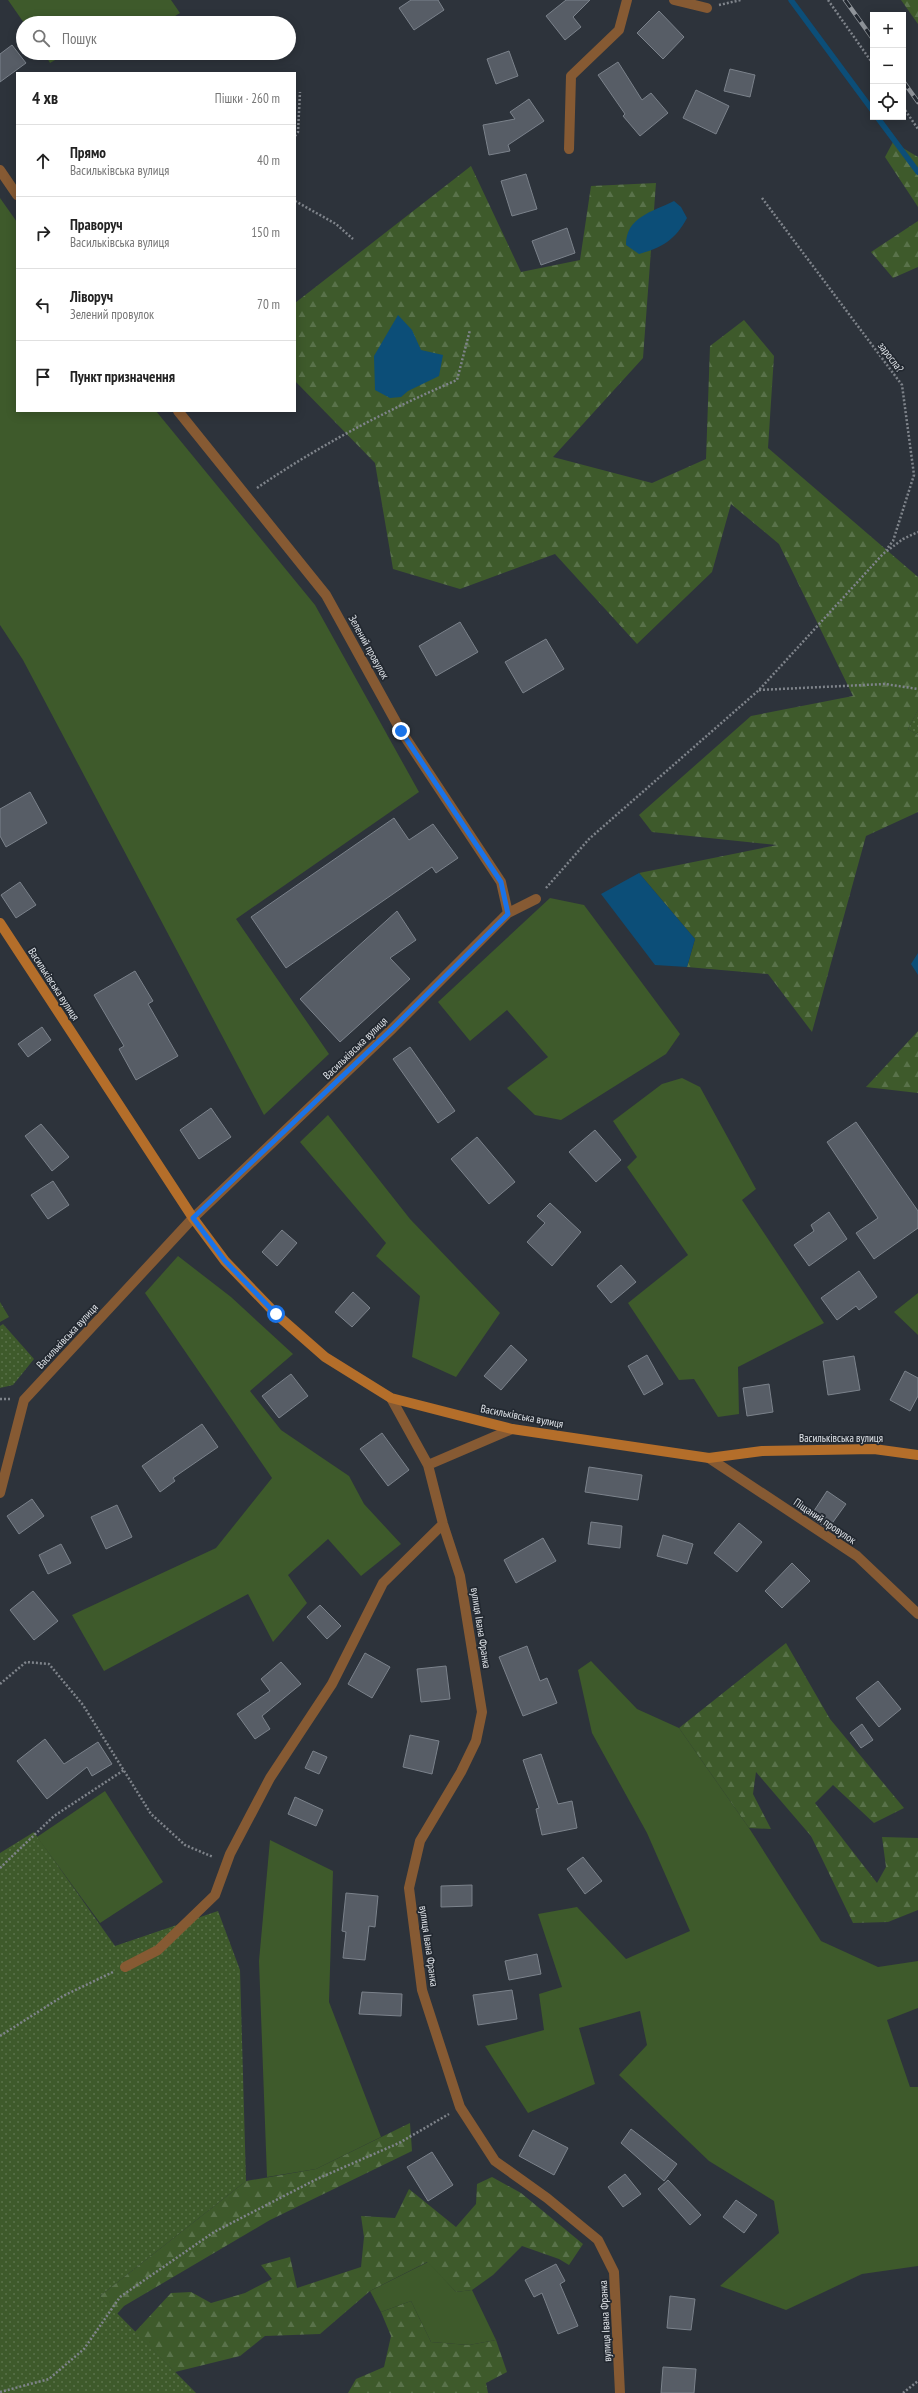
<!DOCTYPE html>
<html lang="uk">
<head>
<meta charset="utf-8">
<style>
	body { margin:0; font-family:"PT Sans Narrow",sans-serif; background:#f6f6f6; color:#222 }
	.controls { position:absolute; right:12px; top:12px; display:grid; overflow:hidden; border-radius:0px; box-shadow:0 2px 10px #0003 }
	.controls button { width:36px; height:36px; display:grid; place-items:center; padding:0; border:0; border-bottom:1px solid #e0e0e0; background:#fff; color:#222; font:20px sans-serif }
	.stop { position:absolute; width:12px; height:12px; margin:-9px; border:3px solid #1a73e8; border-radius:50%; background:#fff }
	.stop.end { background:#1a73e8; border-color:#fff; box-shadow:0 1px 4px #0008 }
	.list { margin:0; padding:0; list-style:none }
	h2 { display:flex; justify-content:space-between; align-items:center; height:52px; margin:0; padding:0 16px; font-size:17px }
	h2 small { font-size:13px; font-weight:400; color:#767676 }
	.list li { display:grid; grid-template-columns:26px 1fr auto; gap:12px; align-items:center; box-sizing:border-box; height:72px; padding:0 16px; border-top:1px solid #e0e0e0 }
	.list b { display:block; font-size:15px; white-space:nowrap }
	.list p { margin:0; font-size:13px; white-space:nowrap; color:#767676 }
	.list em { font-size:13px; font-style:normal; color:#767676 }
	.icon { flex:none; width:22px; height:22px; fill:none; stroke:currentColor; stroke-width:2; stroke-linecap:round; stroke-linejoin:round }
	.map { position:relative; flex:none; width:918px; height:2393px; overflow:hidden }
	.search { position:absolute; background:#fff; box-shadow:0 2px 10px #0003; left:16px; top:16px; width:280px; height:44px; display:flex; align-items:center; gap:10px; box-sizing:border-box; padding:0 14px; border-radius:22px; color:#767676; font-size:15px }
	.panel { position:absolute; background:#fff; box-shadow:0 2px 10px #0003; left:16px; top:72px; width:280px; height:340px; border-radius:0px }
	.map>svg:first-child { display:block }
	.grass { fill:url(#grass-dots) }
	.forest { fill:url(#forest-firs) }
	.garden { fill:#3e5a2b }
	.water { fill:#0c4e78 }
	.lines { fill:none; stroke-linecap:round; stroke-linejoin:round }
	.stream { stroke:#0c4e78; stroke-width:5.5 }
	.building { fill:#575d66; stroke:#7b828b }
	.path { stroke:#7f848b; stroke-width:2.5; stroke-dasharray:2 2; stroke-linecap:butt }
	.street { stroke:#865a33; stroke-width:10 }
	.secondary { stroke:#b46e2a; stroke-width:10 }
	.rail-casing { stroke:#8f949a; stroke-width:4.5 }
	.rail { stroke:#232931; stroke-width:3; stroke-dasharray:9; stroke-linecap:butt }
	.route { stroke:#1a73e8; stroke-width:5 }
	.labels { text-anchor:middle; stroke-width:3.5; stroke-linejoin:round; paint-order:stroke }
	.street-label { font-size:11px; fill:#dfe3e8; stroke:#232931 }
</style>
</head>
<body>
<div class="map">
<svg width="918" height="2393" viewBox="0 0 918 2393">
	<defs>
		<pattern id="grass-dots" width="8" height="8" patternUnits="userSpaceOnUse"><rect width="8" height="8" fill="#3e5a2b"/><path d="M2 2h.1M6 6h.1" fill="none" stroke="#59724a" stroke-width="1.8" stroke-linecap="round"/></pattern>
		<pattern id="forest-firs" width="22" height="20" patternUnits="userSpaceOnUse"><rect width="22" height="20" fill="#3e5a2b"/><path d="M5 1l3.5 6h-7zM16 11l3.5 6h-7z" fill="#59724a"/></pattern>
	</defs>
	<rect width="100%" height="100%" fill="#2d333b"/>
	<path class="grass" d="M918,710V735L908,729Z
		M3,1324L34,1359L13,1385L0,1388V1326Z
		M34,1832L115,1946L218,1911L240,1970L246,2181L100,2296L196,2393H0V1853Z"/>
	<path class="forest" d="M901,0H918V24Z
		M893,142L918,157V207L885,157Z
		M471,166L521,272L580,260L591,186L656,183L643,358L553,457L652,483L706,459L710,346L744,320L774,356L768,448L918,577V710L908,729L918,735V812L866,836L812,1032L768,974L687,967L695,939L639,873L777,845L652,832L639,815L751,716L853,696L779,544L731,504L712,572L637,644L555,554L460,589L393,569L375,463L295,381V303Z
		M918,221V267L893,278L871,252Z
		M918,1031V1093L866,1087Z
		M0,1302L9,1317L0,1322Z
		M786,1643L830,1719L904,1808L874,1823L833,1785L815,1803L877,1883L886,1867L882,1837L918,1838V1910L888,1922L853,1923L811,1836L756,1772L753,1794L771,1829L749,1828L679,1728Z
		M410,2123L412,2151L270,2220L124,2306L117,2314L100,2296L246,2181L316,2169Z
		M492,2177L521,2193L583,2244L569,2265L559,2259L522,2246L493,2275L472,2290L456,2292L427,2262L370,2291L320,2334L265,2336L240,2356L175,2372L135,2332L171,2293L191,2292L211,2303L245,2293L272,2279L261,2265L290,2257L297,2288L361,2267L364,2237L361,2216L395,2218L409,2189L456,2227L476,2204L477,2184Z
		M411,2301L431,2342L469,2345L496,2340L507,2372L486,2383L488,2393H348L356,2379L384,2367L391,2336L381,2312Z"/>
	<path class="garden" d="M8,0H171L180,13L164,23H24Z
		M44,53H67L50,63Z
		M0,198L17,222V411H156L315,605L419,792L236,919L329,1054L264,1115L23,660L0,625Z
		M550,898L584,905L680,1034L666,1054L561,1120L535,1115L507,1088L548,1057L507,1010L470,1041L438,1002Z
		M682,1078L700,1087L756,1189L742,1200L824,1323L738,1367L739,1414L718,1417L694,1379L679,1380L628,1303L688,1255L627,1167L637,1157L613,1121L662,1084Z
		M328,1115L410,1219L500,1313L456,1377L412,1357L420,1296L376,1256L386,1243L300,1142Z
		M178,1256L231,1297L293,1354L250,1391L281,1430L349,1476L364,1504L401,1544L361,1576L328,1539L288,1575L307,1603L273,1642L248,1594L104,1671L72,1615L216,1548L272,1478L145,1293Z
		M918,1293V1335L894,1312Z
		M591,1661L637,1709L679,1728L749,1828L821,1941L878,1967L918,1961V2008L887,2020L910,2087H918V2266L862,2274L786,2310L720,2286L779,2233L774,2201L709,2161L619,2075L647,2045L640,2011L579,2028L595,2084L528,2113L485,2046L544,2030L539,1994L562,1987L538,1914L577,1907L626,1959L690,1931L647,1833L592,1733L578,1670Z
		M105,1791L163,1882L100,1923L37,1837Z
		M270,1840L333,1871L329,2002L381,2137L316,2169L267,2177L259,1961Z
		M428,2262L456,2292L472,2290L496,2340L469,2345L431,2342L411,2301L381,2312L370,2291Z"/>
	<path class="water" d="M674,201L681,207L687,218C676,239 662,248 639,254L626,245C626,217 652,212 674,201Z
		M398,315L412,330L421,350L443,355L439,376L408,391L401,397L390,398L375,390L374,356Z
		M639,873L695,939L687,967L655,965L601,894Z
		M918,953V975L911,964Z"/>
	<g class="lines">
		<path class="stream" d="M791,0L873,111
			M877,117L918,172"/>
	</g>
	<path class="building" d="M411,0H438L444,10L414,30L399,8Z
		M566,0H590L573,17L581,27L565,40L546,16Z
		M659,11L684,37L663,59L637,33Z
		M12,45L26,63L0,82V54Z
		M509,51L518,76L496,84L487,59Z
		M618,62L642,100L651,93L668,113L640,136L623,116L625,114L598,75Z
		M730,69L755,75L750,97L724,91Z
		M696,90L729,106L716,134L683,118Z
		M529,99L544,121L508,145L510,151L489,155L483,125L515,119L510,112Z
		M526,174L537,209L512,216L501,181Z
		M567,228L575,253L541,265L532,241Z
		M460,622L478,652L436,676L419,646Z
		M546,639L564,669L523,693L505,662Z
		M30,792L47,823L6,847L0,836V809Z
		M394,818L409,840L433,824L458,858L436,873L432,867L286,968L251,917Z
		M20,882L36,905L16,918L1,895Z
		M397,911L416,940L390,958L410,979L340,1042L300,999Z
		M135,971L153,1001L148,1004L178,1056L136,1080L119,1049L124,1046L94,995Z
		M42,1027L51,1040L28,1057L18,1044Z
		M410,1047L455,1111L438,1123L393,1059Z
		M211,1108L231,1137L199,1159L180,1130Z
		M856,1122L918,1211V1228L874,1259L856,1233L878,1218L827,1142Z
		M41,1124L69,1157L52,1171L25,1136Z
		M595,1130L621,1160L596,1182L569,1152Z
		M477,1137L515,1182L489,1204L451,1159Z
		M53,1181L69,1205L48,1219L31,1195Z
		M550,1203L581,1232L552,1266L527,1242L545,1223L537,1216Z
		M829,1212L847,1239L809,1266L794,1245L814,1231L811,1225Z
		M282,1230L297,1243L277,1266L262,1252Z
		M621,1265L636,1282L611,1303L597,1286Z
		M859,1271L877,1297L859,1310L856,1306L837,1320L821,1298Z
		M353,1292L370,1308L352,1327L335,1312Z
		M511,1345L527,1360L501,1390L484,1376Z
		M647,1355L663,1384L644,1395L628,1366Z
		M854,1356L860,1390L828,1395L823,1361Z
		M905,1371L918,1378V1396L910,1411L890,1400Z
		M291,1374L308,1396L279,1418L262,1396Z
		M769,1384L773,1412L747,1416L743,1388Z
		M202,1424L218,1447L173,1478L175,1481L160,1492L142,1466Z
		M382,1433L409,1470L388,1486L360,1449Z
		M589,1467L642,1475L638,1500L585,1492Z
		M827,1491L846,1504L828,1529L810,1517Z
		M32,1499L44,1516L19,1534L7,1516Z
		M117,1505L132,1537L106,1549L91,1517Z
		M591,1522L622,1526L620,1548L588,1544Z
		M739,1523L762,1542L737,1572L714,1553Z
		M663,1535L693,1544L687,1564L657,1556Z
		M543,1538L556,1561L516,1583L504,1560Z
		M61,1544L71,1563L48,1574L39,1555Z
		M792,1563L810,1581L782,1608L765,1591Z
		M33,1591L58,1621L34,1640L10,1610Z
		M320,1605L341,1626L327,1639L307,1617Z
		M527,1646L540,1681L547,1678L557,1703L523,1716L499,1657Z
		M365,1653L390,1667L372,1698L348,1684Z
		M281,1662L301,1684L262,1716L270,1729L255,1739L237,1714L270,1691L261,1679Z
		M446,1666L450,1699L421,1702L417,1669Z
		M878,1681L901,1709L879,1727L856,1698Z
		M862,1724L873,1740L861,1748L850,1733Z
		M410,1735L439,1741L432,1774L403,1767Z
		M45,1739L64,1764L98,1742L112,1764L92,1776L87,1767L47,1799L17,1761Z
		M313,1751L327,1757L319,1774L305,1768Z
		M541,1754L558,1804L572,1801L577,1828L542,1835L536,1809L539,1808L523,1760Z
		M295,1797L323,1810L316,1826L288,1814Z
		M583,1857L602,1881L585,1894L567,1869Z
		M472,1885V1906L441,1907V1886Z
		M346,1893L378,1896L375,1927L369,1926L365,1960L343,1958L346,1932L342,1931Z
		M537,1954L541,1974L509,1980L505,1961Z
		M512,1990L517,2019L478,2025L473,1995Z
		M362,1992L402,1994L401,2016L359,2014Z
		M631,2129L677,2164L664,2181L621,2143Z
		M533,2130L568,2148L554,2175L519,2156Z
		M432,2152L453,2185L428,2201L407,2167Z
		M625,2174L641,2194L623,2207L608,2187Z
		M668,2180L701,2215L690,2225L658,2189Z
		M736,2200L757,2215L744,2233L723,2217Z
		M556,2264L565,2281L560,2284L578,2326L558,2334L542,2293L534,2297L525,2280Z
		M670,2296L695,2299L691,2330L667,2328Z
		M663,2367L696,2369L694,2393H661Z"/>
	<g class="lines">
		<path class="path" d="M828,0L873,64
			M719,5L741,0
			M903,107L918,129
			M295,136L298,132L300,92
			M762,198L902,385L914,475L893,541L886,550
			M295,201L336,224L353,239
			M257,488C320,445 387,410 457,380L470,330
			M759,690L885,684L918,689
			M546,888L589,839L759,690L883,554L903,539L918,532
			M0,1399H10
			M0,1684L26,1662L49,1664L83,1705L151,1814L185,1845L213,1857
			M0,1868L54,1816L124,1770
			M0,2036L63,1996L113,1972
			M0,2392L49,2379L84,2349L120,2297L214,2232L317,2179L399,2143L449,2114
			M903,2393L918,2381"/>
		<path class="street" d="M674,0L707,8
			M569,149L571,76L619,30L627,0
			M0,170L17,195
			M178,411L326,595L401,731L501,882L508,913
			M391,1398L428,1465L443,1524L460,1576L482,1712L476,1741L461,1772L420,1841L409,1888L422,1990L460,2107L495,2161L547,2198L598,2240L614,2272L620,2393
			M709,1458L857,1556L918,1614
			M428,1465L512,1429
			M0,1493L24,1400L193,1218L393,1028L508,913L536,899
			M125,1967L158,1950L215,1895L230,1854L270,1778L332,1684L383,1583L443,1524"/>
		<path class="secondary" d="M0,923L193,1218L225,1261L276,1314L325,1357L391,1398L512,1429L709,1458L762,1451L874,1449L918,1455"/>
		<g class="rail-casing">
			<path id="rail" d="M845,0L873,39
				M903,81L918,102"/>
		</g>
		<use href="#rail" class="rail"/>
	</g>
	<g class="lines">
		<path class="route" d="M276,1314L225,1261L193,1218L393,1028L508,914L501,882L401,731"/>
	</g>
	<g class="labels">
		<g class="street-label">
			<text transform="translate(891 357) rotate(53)" y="4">заросла?</text>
			<text transform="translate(369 647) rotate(61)" y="4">Зелений провулок</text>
			<text transform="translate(54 984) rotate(57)" y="4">Васильківська вулиця</text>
			<text transform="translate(355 1048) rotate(-44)" y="4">Васильківська вулиця</text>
			<text transform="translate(67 1336) rotate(-47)" y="4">Васильківська вулиця</text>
			<text transform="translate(522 1416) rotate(11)" y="4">Васильківська вулиця</text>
			<text x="841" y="1442">Васильківська вулиця</text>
			<text transform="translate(825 1521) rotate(34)" y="4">Піщаний провулок</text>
			<text transform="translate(481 1628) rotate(81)" y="4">вулиця Івана Франка</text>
			<text transform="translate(429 1946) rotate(82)" y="4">вулиця Івана Франка</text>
			<text transform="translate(605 2321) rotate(-93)" y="4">вулиця Івана Франка</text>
		</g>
	</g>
</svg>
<div class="controls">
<button>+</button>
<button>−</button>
<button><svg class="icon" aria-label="locate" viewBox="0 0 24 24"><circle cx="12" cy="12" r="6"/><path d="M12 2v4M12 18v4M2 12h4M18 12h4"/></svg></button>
</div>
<div class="stop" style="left:276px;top:1314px"></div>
<div class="stop end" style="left:401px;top:731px"></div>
<div class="search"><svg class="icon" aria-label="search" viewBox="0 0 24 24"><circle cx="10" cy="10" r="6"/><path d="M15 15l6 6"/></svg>Пошук</div>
<section class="panel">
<h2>4 хв<small>Пішки · 260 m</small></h2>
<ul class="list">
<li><svg class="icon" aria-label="ahead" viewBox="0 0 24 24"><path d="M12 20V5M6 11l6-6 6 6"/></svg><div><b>Прямо</b><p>Васильківська вулиця</p></div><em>40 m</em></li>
<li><svg class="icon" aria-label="right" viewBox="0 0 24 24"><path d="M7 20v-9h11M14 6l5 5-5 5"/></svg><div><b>Праворуч</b><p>Васильківська вулиця</p></div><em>150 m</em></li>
<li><svg class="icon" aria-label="left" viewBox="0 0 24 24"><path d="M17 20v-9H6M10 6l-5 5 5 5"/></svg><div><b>Ліворуч</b><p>Зелений провулок</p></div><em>70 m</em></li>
<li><svg class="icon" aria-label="arrive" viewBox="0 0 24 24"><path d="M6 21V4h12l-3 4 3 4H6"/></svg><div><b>Пункт призначення</b></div></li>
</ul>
</section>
</div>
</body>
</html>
